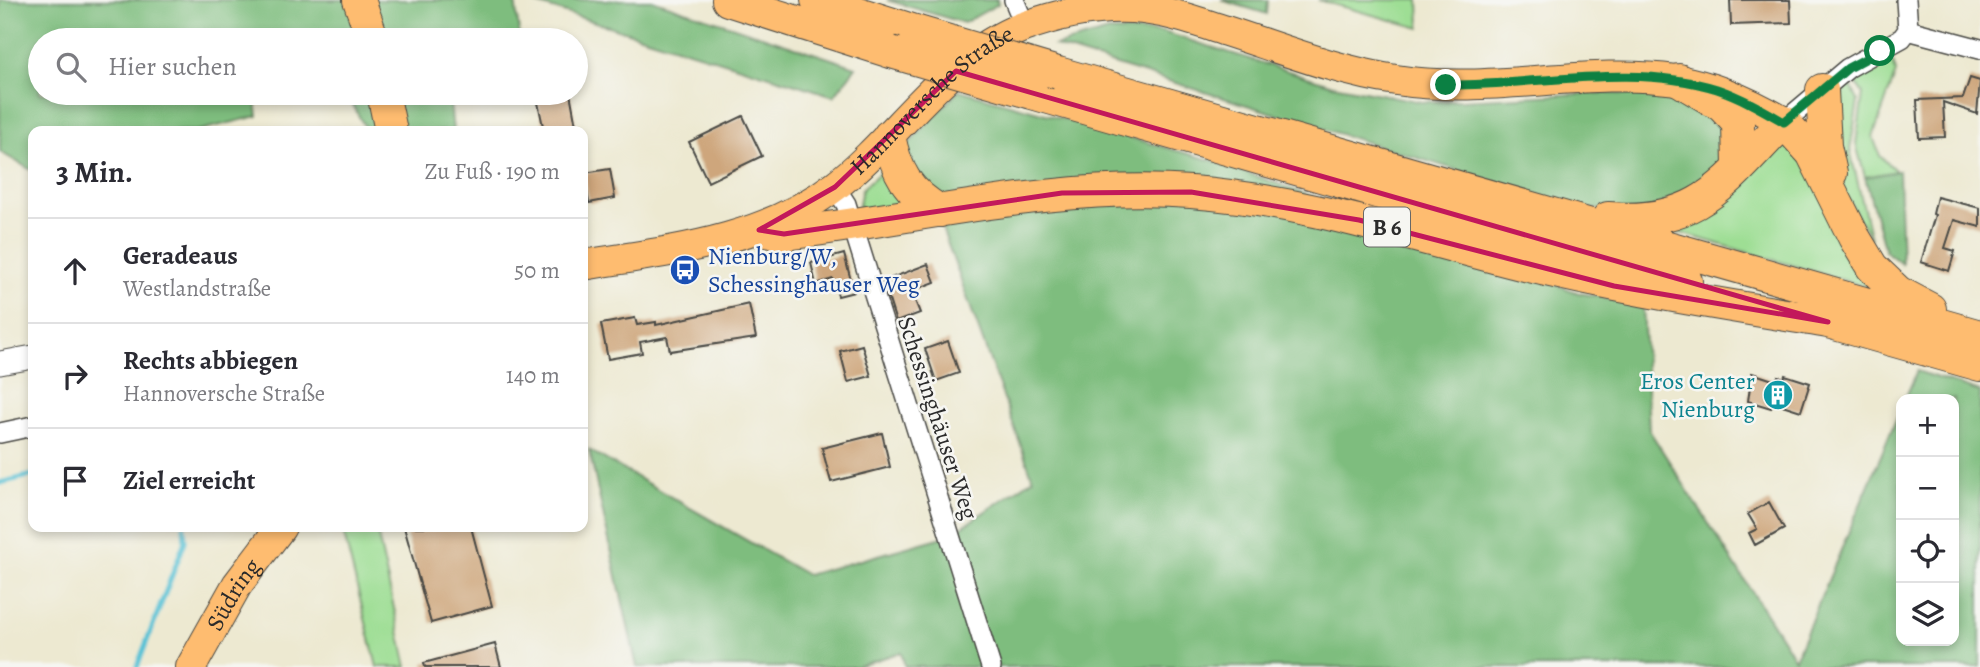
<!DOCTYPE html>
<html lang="de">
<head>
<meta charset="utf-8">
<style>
	body { margin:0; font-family:Alegreya,serif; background:#f2f2f3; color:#2b2b33 }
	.controls { position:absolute; right:21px; bottom:21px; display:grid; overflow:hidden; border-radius:14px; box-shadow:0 4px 10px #0003 }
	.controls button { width:63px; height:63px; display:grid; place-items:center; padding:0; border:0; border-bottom:2px solid #e1e1e2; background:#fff; color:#2b2b33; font:35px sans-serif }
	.stop { position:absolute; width:21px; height:21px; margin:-16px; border:5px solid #0b8043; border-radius:50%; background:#fff }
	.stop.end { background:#0b8043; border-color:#fff; box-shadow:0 2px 7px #0008 }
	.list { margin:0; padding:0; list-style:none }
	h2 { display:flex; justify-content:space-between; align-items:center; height:91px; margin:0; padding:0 28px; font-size:30px }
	h2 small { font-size:23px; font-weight:400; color:#7c7c81 }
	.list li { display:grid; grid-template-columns:46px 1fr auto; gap:21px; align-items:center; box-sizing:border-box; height:105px; padding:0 28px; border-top:2px solid #e1e1e2 }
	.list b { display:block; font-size:26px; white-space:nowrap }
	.list p { margin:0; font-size:23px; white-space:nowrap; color:#7c7c81 }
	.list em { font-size:23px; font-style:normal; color:#7c7c81 }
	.icon { flex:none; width:38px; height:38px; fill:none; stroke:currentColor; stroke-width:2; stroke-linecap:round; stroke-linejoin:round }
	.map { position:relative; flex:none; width:1980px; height:667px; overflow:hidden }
	.search { position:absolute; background:#fff; box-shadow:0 4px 10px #0003; left:28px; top:28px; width:560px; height:77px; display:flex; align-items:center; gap:18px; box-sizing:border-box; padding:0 24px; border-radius:38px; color:#7c7c81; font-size:26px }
	.panel { position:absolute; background:#fff; box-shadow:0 4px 10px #0003; left:28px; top:126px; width:560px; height:406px; border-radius:14px }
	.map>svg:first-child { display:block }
	.green { fill:#9ede94; stroke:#648460; stroke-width:2 }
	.forest { fill:#7ebd7e; stroke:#547454; stroke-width:2 }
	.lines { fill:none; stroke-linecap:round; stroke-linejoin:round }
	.stream { stroke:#59c2d5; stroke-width:5 }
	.building { fill:#cea67c }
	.minor-casing { stroke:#484844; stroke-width:22 }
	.tertiary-casing { stroke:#484844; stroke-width:25 }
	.primary-casing { stroke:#484844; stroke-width:32 }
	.trunk-casing { stroke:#484844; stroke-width:34 }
	.minor { stroke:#fff; stroke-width:19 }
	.tertiary { stroke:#fff; stroke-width:23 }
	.primary { stroke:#febc70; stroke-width:30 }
	.trunk { stroke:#febc70; stroke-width:32 }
	.trunk-bridge-casing { stroke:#484844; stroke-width:34; stroke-linecap:butt }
	.trunk-bridge { stroke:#febc70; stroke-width:32 }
	.route { stroke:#0b8043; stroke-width:9 }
	.marked { fill:none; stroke:#c2185b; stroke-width:5; stroke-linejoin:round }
	.labels { text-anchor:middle; stroke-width:5; stroke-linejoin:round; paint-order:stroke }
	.shield { fill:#f6f6f2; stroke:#686867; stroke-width:2 }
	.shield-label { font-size:23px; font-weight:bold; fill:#2b2b2b }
	.street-label { font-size:24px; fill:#2b2b2b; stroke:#f6f6f2 }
	.transit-label { font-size:24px; fill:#164399; stroke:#f6f6f2; text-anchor:start }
	.culture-label { font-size:24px; fill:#0d838f; stroke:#f6f6f2; text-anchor:end }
</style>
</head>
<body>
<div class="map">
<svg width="1980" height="667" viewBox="0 0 1980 667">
	<rect width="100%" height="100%" fill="#f6f6f2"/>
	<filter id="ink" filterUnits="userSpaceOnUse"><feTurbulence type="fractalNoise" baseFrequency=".0143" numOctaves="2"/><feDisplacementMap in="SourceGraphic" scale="14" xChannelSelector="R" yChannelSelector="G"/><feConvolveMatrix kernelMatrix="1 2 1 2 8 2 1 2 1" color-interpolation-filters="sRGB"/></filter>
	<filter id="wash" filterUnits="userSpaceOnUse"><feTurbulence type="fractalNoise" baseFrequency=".00686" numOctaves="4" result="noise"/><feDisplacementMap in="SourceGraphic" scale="28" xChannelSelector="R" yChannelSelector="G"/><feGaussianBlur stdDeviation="1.57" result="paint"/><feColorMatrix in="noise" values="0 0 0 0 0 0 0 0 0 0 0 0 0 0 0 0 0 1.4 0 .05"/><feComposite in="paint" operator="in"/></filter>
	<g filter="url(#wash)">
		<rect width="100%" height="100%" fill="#ede9d1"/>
		<path class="green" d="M1318,0H1419L1420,28Z
			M1884,60L1893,62L1896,72L1873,137L1880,156L1896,171L1865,177L1856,144L1863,94L1854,79Z
			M1850,83L1858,101L1850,150L1871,239L1843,191L1833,105Z
			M1788,137L1881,291L1667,229Z
			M888,165L919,205L858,209L862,189Z
			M342,527H376L407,667H377Z"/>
		<path class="forest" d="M0,0H515L520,40H40V93H255L258,116L197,131H33V171L0,152Z
			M524,0H652L856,67L834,96Z
			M887,0H997L998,4L964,23Z
			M1221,0H1268L1267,14Z
			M1109,31L1163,32L1333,85L1422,102L1599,93L1680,96L1719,111L1733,137L1725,170L1644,213L1580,208L1055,46Z
			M959,90L1214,161L1579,293L1643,305L1649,430L1795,659L1901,408V641H1954V399H1905L1917,371L1980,392V667H905L901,652L855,667H637L589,450L807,575L950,535L1033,479L939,220L905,148Z
			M346,93H449L453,131H367Z
			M1899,171L1902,264L1885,251L1865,177Z"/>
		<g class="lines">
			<path class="stream" d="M0,483L33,475
				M137,667L185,541L184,527"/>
		</g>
		<g id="blocks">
			<path class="building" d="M1730,0H1790L1791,23L1731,25Z
				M1970,78L1980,81L1977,114L1943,102L1945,137L1919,138L1917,100L1963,98Z
				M536,93H570L577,131H544Z
				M743,116L762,156L708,182L689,142Z
				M610,169L615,198L589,203L584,173Z
				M1937,197L1980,208V227L1954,220L1945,248L1955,251L1949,271L1921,262L1935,215L1933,214Z
				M844,254L854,292L838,296L833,279L816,284L811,263Z
				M928,264L935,282L911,291L920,313L896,322L883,281Z
				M749,304L756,338L670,351L667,337L640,342L642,353L608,359L601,324L635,318L637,325L656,322V325Z
				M948,341L959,373L936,381L925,349Z
				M862,345L871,376L848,382L840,351Z
				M1752,373L1776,381L1778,376L1784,378L1785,375L1810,383L1801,411L1773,402L1771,408L1748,401Z
				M882,433L890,467L831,482L822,448Z
				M1769,502L1784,529L1755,545L1749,533L1757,529L1748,514Z
				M404,527H471L492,606L431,623Z
				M495,644L501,667H425L424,663Z"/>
		</g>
	</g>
	<g filter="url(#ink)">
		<use href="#blocks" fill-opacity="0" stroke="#484844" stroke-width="2"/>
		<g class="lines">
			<g class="minor-casing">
				<path id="minor" d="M1014,0L1025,26
					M1908,30L1980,49
					M1784,122L1848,68L1902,38L1908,30L1906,0
					M835,187L846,204L991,667
					M0,433L33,426"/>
			</g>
			<g class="tertiary-casing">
				<path id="tertiary" d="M0,363L33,357"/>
			</g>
			<g class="primary-casing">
				<g id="primary">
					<path id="s1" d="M583,265C670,251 762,242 835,186C899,137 945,57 1023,27C1056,15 1096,6 1132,8C1165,10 1195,21 1226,31C1282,49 1337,71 1396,80C1491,95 1584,67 1676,80C1715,86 1750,102 1784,122"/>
					<path id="s2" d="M191,667L237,585L281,527"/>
				</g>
			</g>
			<g class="trunk-casing">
				<path id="trunk" d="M359,0L373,40
					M728,0L891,52
					M817,0L915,31
					M1058,73L1980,336
					M1679,80L1722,106L1738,123L1739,167
					M1822,90L1825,146L1831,173
					M383,93L391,131
					M1032,93L1686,281
					M889,136C896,171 907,192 940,211
					M1608,218C1701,226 1725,181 1784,122L1812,153L1854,237L1872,267L1898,292L1930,309
					M759,230L784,234C919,218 1054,182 1191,192C1300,200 1404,234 1509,261C1614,288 1721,304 1828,322
					M1810,317L1980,365"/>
			</g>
			<use href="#minor" class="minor"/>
			<use href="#tertiary" class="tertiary"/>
			<use href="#primary" class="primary"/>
			<use href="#trunk" class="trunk"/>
			<g class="trunk-bridge-casing">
				<path id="trunk-bridge" d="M915,31L1058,73
					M891,52L1032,93"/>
			</g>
			<use href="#trunk-bridge" class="trunk-bridge"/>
		</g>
	</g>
	<g class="lines" filter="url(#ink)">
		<path class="route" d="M1446,85C1535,86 1631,62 1717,89C1741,97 1763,110 1784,122L1848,68L1880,51"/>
	</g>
	<path class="marked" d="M956,71L1828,322L1614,286L1359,220L1191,192L1062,193L784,234L759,230L835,187Z"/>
	<defs>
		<g id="bus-disc" transform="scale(1.575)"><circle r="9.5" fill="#1a4fb4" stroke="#f6f6f2"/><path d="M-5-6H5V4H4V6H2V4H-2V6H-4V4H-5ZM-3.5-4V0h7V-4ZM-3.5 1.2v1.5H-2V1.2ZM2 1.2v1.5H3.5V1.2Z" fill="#fff"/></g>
		<g id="building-disc" transform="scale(1.575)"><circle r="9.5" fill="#0f9aa8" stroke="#f6f6f2"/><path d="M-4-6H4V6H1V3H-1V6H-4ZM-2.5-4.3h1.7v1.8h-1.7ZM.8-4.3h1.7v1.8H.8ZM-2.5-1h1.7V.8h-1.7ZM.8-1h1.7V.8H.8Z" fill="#fff"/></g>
	</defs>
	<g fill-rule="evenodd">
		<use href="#bus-disc" x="685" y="270"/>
		<use href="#building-disc" x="1778" y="395"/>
	</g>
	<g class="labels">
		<rect class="shield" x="1364" y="207.5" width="46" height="39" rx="5"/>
		<g class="shield-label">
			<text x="1387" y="235">B 6</text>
		</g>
		<g class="street-label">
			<text dy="8" stroke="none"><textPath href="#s1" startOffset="397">Hannoversche Straße</textPath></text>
			<text transform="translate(938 418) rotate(72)" y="8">Schessinghäuser Weg</text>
			<text dy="8" stroke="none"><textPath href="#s2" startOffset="84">Südring</textPath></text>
		</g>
		<g class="transit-label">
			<text x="708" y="264">Nienburg/W,<tspan x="708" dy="28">Schessinghauser Weg</tspan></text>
		</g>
		<g class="culture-label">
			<text x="1755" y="389">Eros Center<tspan x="1755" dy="28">Nienburg</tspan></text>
		</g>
	</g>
</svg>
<div class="controls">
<button>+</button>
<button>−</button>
<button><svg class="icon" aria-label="locate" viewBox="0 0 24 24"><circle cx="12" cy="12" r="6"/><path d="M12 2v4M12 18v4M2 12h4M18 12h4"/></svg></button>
<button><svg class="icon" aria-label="layers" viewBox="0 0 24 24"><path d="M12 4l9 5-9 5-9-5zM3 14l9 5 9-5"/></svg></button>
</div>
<div class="stop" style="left:1880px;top:51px"></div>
<div class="stop end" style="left:1446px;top:85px"></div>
<div class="search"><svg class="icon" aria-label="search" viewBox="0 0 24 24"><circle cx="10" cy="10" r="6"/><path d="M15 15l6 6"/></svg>Hier suchen</div>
<section class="panel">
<h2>3 Min.<small>Zu Fuß · 190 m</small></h2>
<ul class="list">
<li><svg class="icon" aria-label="ahead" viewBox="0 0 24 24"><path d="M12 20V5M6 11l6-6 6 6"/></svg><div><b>Geradeaus</b><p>Westlandstraße</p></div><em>50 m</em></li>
<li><svg class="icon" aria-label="right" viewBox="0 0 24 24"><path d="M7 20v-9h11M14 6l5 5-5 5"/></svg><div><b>Rechts abbiegen</b><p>Hannoversche Straße</p></div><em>140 m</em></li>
<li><svg class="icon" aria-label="arrive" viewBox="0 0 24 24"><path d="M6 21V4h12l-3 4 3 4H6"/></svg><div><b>Ziel erreicht</b></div></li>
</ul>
</section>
</div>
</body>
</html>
